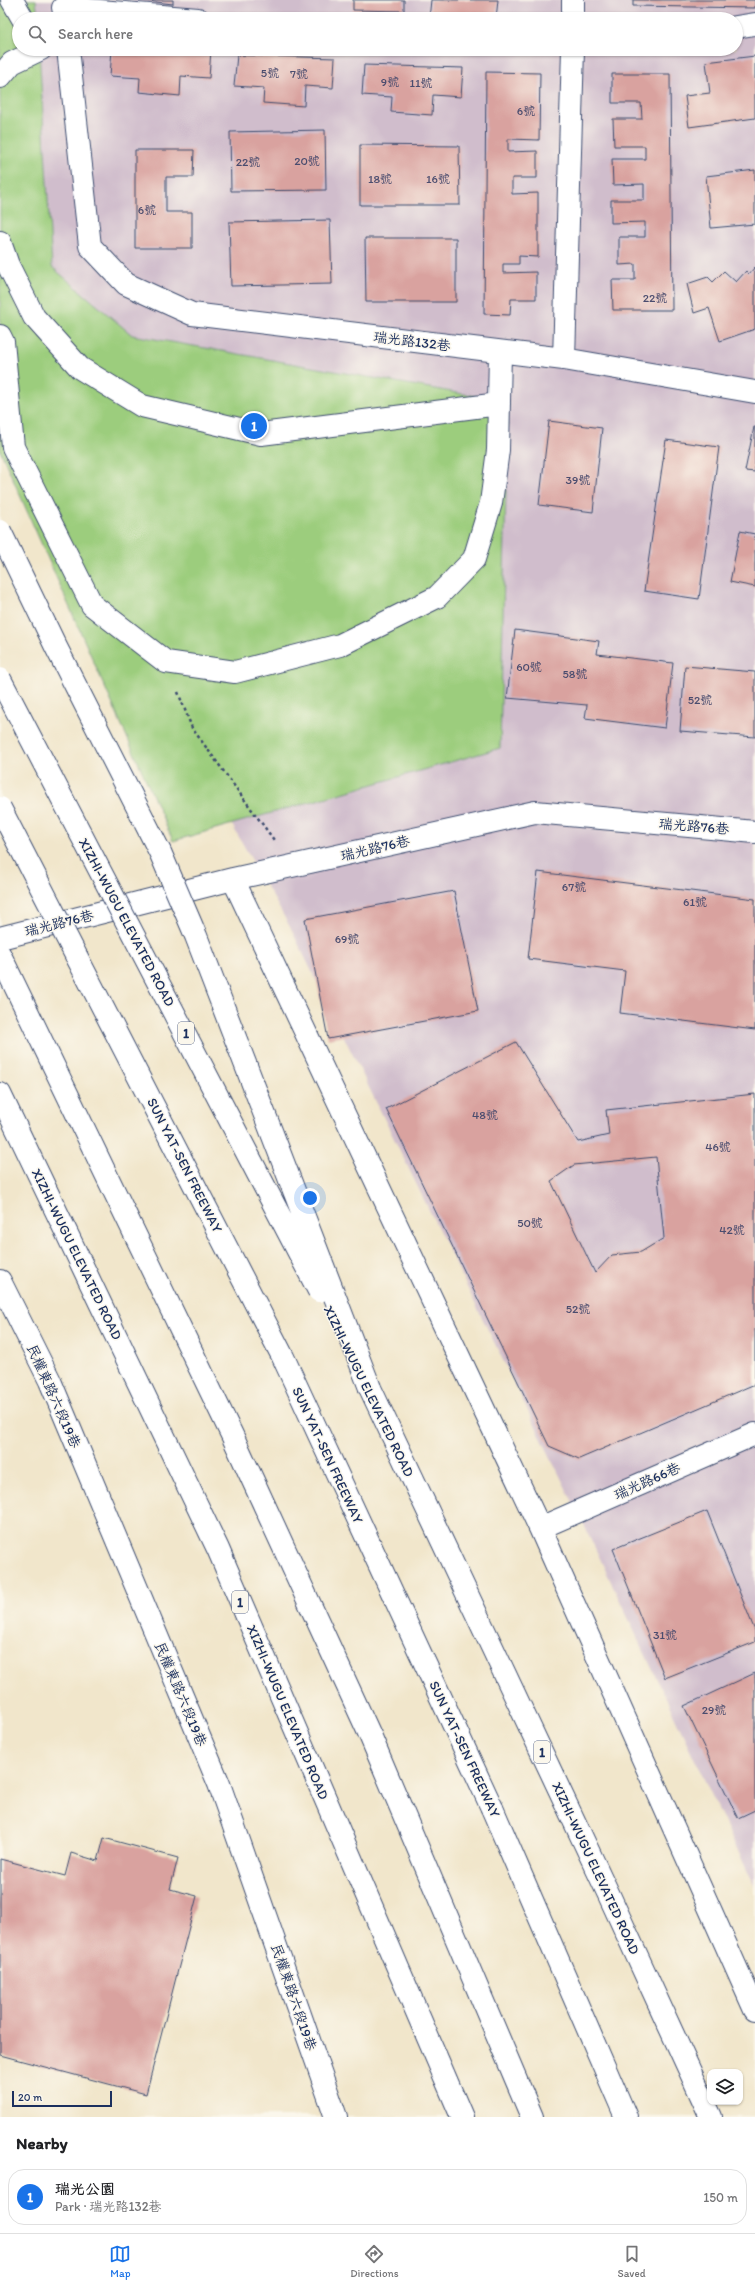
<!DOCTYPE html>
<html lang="en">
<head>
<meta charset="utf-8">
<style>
	body { margin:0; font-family:Itim,"LXGW WenKai TC",sans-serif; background:#f6f6f6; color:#202124 }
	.controls { position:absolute; right:12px; bottom:12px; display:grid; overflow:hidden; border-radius:8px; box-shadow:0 1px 3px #0004 }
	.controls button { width:36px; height:36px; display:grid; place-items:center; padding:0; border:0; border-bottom:1px solid #e0e0e0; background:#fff; color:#202124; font:20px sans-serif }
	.scale { position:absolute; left:12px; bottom:10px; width:100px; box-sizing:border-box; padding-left:4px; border:2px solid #1b2f5e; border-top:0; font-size:11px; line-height:14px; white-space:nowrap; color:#1b2f5e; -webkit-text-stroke:3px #fbf7ec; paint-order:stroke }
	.you { position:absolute; left:310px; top:1198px; width:14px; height:14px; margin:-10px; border:3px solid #fff; border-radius:50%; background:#1a73e8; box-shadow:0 0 0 6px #1a73e833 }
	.badge { display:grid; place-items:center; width:26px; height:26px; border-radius:50%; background:#1a73e8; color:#fff; font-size:13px; font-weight:700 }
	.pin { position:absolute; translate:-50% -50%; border:2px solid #fff; box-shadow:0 1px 4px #0006 }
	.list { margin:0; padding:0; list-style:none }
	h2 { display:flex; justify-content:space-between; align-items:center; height:52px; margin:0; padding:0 16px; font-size:17px }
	h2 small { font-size:13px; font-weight:400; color:#757577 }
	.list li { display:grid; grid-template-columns:26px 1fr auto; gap:12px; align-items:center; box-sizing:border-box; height:56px; margin:0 8px 8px; padding:0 8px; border:1px solid #e0e0e0; border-radius:16px }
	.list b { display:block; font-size:15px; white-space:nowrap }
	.list p { margin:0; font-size:13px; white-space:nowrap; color:#757577 }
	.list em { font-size:13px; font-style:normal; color:#757577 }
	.icon { flex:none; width:22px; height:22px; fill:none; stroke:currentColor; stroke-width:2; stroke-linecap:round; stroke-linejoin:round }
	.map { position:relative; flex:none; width:755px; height:2117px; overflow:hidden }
	.search { position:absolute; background:#fff; box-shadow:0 1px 3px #0004; left:12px; right:12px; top:12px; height:44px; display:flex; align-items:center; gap:10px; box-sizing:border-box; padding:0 14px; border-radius:22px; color:#757577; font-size:15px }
	.sheet { height:116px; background:#fff }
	nav { display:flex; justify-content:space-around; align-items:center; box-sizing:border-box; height:56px; border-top:1px solid #e0e0e0; background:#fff; font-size:11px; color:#757577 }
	nav a { display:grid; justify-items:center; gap:2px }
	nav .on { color:#1a73e8 }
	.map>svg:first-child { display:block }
	.industrial { fill:#d0bdcc; fill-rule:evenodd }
	.green { fill:#9ccd7d; stroke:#5c7e6e }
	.building { fill:#d9a29f; fill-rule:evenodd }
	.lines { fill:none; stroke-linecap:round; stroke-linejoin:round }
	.minor-casing { stroke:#3b4a6e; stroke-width:24 }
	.highway-casing { stroke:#3b4a6e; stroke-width:24 }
	.path { stroke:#3b4a6e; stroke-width:2.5; stroke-dasharray:3 3; stroke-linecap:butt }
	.minor { stroke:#fff; stroke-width:22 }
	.highway { stroke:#fff; stroke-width:22 }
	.highway-bridge-casing { stroke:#3b4a6e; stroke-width:24; stroke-linecap:butt }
	.highway-bridge { stroke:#fff; stroke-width:22 }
	.labels { text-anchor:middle; stroke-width:3; stroke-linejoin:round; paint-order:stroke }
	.number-label { font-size:12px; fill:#4a4c6e }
	.shield { fill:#fbf7ec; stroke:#5e6b89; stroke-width:1 }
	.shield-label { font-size:13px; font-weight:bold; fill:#1b2f5e }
	.street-label { font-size:14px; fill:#1b2f5e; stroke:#fbf7ec }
</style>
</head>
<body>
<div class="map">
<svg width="755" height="2117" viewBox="0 0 755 2117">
	<rect width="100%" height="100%" fill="#fbf7ec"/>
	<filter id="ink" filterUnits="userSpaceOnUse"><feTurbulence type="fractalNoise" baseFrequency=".025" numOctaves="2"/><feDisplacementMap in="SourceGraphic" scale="8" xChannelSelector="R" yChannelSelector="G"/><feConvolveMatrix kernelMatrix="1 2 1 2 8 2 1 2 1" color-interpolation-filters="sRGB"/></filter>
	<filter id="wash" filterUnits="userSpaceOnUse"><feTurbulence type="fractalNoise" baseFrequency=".012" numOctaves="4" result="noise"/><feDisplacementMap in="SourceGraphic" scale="16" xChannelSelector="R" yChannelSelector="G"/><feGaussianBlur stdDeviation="0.9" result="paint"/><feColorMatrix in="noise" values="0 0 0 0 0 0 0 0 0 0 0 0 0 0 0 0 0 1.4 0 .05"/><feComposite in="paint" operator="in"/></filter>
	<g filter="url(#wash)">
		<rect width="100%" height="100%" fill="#f1e6cb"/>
		<path class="industrial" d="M0,0H755V1887L587,1531L290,927L0,416ZM19,19H736V49H19Z"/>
		<path class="green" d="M0,0H36L38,19H19V49H39L52,267L132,335L508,402L500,748L173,841L0,450Z"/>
		<g id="blocks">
			<path class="building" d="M139,0H173V4Z
				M353,0H404V11L353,10Z
				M431,0H498L496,19H429Z
				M633,0H755V8L633,6Z
				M112,49H211L209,78L181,76L180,96L139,92L140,78L110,76Z
				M237,55L335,58L333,88L305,86L304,106L263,103L264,88L234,86Z
				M755,56V118L689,127L685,96L710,93L706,62Z
				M364,65L463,68L461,97L433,95L432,115L391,112L392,97L362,95Z
				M486,72L540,73L539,140L508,139V152L537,151V178H512V194L538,193V257L519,256V264H503V273L536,272V299H511L510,315L484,314Z
				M612,74H670L672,310H613L612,280H635V264L619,265V237H645V222L611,223V200H644V184L613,185L612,159H645V146H614L613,119H642L641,103H612Z
				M325,130L326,190L231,191L230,132Z
				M360,145L459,146L460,205H360Z
				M135,150H194L193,177H166V212H192V248H135Z
				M755,170V224L711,228L706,176Z
				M330,220L332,284L231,286L229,222Z
				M365,238H456V302H366Z
				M755,267V329L720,341L709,308L694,313L687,284L708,277L713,282L724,271L736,282L746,271L749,274Z
				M549,421L602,428L593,512L539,505Z
				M754,427H755V472L745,471Z
				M666,440L719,447L699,599L644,591Z
				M740,531L755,534V587L730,582Z
				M515,630L599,641L597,654L673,663L665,728L585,718L587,705L507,698Z
				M685,666L755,672V737L680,731Z
				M538,872L755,899V1030L620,1013L625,971L528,959Z
				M454,891L478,1011L328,1039L305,919Z
				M516,1042L578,1142L609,1135L606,1110L755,1094V1384L579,1459L549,1446L386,1109ZM656,1157L664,1238L641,1252L612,1255L595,1273L551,1181L574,1165Z
				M707,1511L755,1631V1642L665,1678L613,1549Z
				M755,1673V1810L738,1818L684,1706Z
				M104,1838L178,1858L170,1889L197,1896L146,2094L0,2055V1859L65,1876L71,1853L98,1861Z"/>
		</g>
	</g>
	<g filter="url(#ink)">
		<use href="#blocks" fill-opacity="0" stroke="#3b4a6e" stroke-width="1"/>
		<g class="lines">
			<g class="minor-casing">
				<path id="minor" d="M12,0L23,19
					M573,0V19
					M63,8L198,19
					M736,27L755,24
					M68,49L90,246L126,284L192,314L564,359L755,392
					M0,77L12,63L41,49
					M0,242L8,265L34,317L80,368L142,406L261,434L499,404
					M0,336L3,342L13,447L92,605L166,662L235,672L340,645L437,597L474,559L491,503L498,450L500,352
					M564,359L573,49
					M233,879L540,1528L755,2010
					M0,938L233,879L535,812L755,832
					M0,1281L50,1381L219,1784L336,2117
					M540,1528L755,1434"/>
			</g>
			<g class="highway-casing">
				<path id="highway" d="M0,955L232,1435L370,1735L532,2117
					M0,1094L218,1549L462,2117
					M370,1388L609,1895L711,2117
					M492,1808L626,2117"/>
			</g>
			<path class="path" d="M178,692L192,728L274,840"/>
			<use href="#minor" class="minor"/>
			<use href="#highway" class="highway"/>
			<g class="highway-bridge-casing">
				<path id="highway-bridge" d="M0,531L56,647L160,852L196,936L370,1388
					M0,679L319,1291
					M0,808L283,1357L492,1808"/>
			</g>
			<use href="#highway-bridge" class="highway-bridge"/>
		</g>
	</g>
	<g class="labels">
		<g class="number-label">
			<text x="270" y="77">5號</text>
			<text x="299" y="78">7號</text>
			<text x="390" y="86">9號</text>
			<text x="421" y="87">11號</text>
			<text x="526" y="115">6號</text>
			<text x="307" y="165">20號</text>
			<text x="248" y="166">22號</text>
			<text x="380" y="183">18號</text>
			<text x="438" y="183">16號</text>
			<text x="147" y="214">6號</text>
			<text x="655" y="302">22號</text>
			<text x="578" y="484">39號</text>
			<text x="529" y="671">60號</text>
			<text x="575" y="678">58號</text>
			<text x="700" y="704">52號</text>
			<text x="574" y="891">67號</text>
			<text x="695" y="906">61號</text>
			<text x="347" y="943">69號</text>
			<text x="485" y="1119">48號</text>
			<text x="718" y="1151">46號</text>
			<text x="530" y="1227">50號</text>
			<text x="732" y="1234">42號</text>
			<text x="578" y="1313">52號</text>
			<text x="665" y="1639">31號</text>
			<text x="714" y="1714">29號</text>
		</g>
		<g class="shield">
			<rect x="178" y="1022" width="16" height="22" rx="3"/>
			<rect x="232" y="1591" width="16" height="22" rx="3"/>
			<rect x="534" y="1741" width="16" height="22" rx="3"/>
		</g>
		<g class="shield-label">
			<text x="186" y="1038">1</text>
			<text x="240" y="1607">1</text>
			<text x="542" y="1757">1</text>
		</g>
		<g class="street-label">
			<text transform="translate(412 341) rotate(7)" y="5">瑞光路132巷</text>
			<text transform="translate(694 826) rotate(5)" y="5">瑞光路76巷</text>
			<text transform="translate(375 848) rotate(-13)" y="5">瑞光路76巷</text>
			<text transform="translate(127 922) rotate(62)" y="5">XIZHI-WUGU ELEVATED ROAD</text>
			<text transform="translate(59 923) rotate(-14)" y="5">瑞光路76巷</text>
			<text transform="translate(185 1165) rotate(63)" y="5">SUN YAT-SEN FREEWAY</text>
			<text transform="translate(77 1254) rotate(64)" y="5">XIZHI-WUGU ELEVATED ROAD</text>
			<text transform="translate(369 1391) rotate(64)" y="5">XIZHI-WUGU ELEVATED ROAD</text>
			<text transform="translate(54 1396) rotate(66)" y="5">民權東路六段19巷</text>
			<text transform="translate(328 1455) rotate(65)" y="5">SUN YAT-SEN FREEWAY</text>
			<text transform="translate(647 1481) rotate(-24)" y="5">瑞光路66巷</text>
			<text transform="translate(181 1694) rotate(67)" y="5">民權東路六段19巷</text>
			<text transform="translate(288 1712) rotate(67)" y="5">XIZHI-WUGU ELEVATED ROAD</text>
			<text transform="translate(465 1749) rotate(65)" y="5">SUN YAT-SEN FREEWAY</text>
			<text transform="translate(596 1868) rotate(65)" y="5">XIZHI-WUGU ELEVATED ROAD</text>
			<text transform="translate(294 1997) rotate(71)" y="5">民權東路六段19巷</text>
		</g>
	</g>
</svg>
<div class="controls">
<button><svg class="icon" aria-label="layers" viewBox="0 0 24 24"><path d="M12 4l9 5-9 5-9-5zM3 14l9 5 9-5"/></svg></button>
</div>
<div class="scale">20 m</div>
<div class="you"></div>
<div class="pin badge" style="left:254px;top:426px">1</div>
<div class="search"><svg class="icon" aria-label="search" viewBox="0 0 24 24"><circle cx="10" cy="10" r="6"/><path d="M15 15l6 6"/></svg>Search here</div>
</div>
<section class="sheet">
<h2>Nearby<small></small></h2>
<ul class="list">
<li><span class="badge">1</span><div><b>瑞光公園</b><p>Park · 瑞光路132巷</p></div><em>150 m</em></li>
</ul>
</section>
<nav>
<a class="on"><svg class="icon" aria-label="map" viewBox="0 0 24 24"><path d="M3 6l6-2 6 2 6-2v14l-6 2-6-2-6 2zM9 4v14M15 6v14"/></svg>Map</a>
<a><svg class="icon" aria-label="directions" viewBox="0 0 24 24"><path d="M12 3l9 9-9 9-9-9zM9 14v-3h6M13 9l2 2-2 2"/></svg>Directions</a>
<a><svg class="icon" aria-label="saved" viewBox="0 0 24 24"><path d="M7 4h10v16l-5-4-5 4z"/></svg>Saved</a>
</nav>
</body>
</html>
